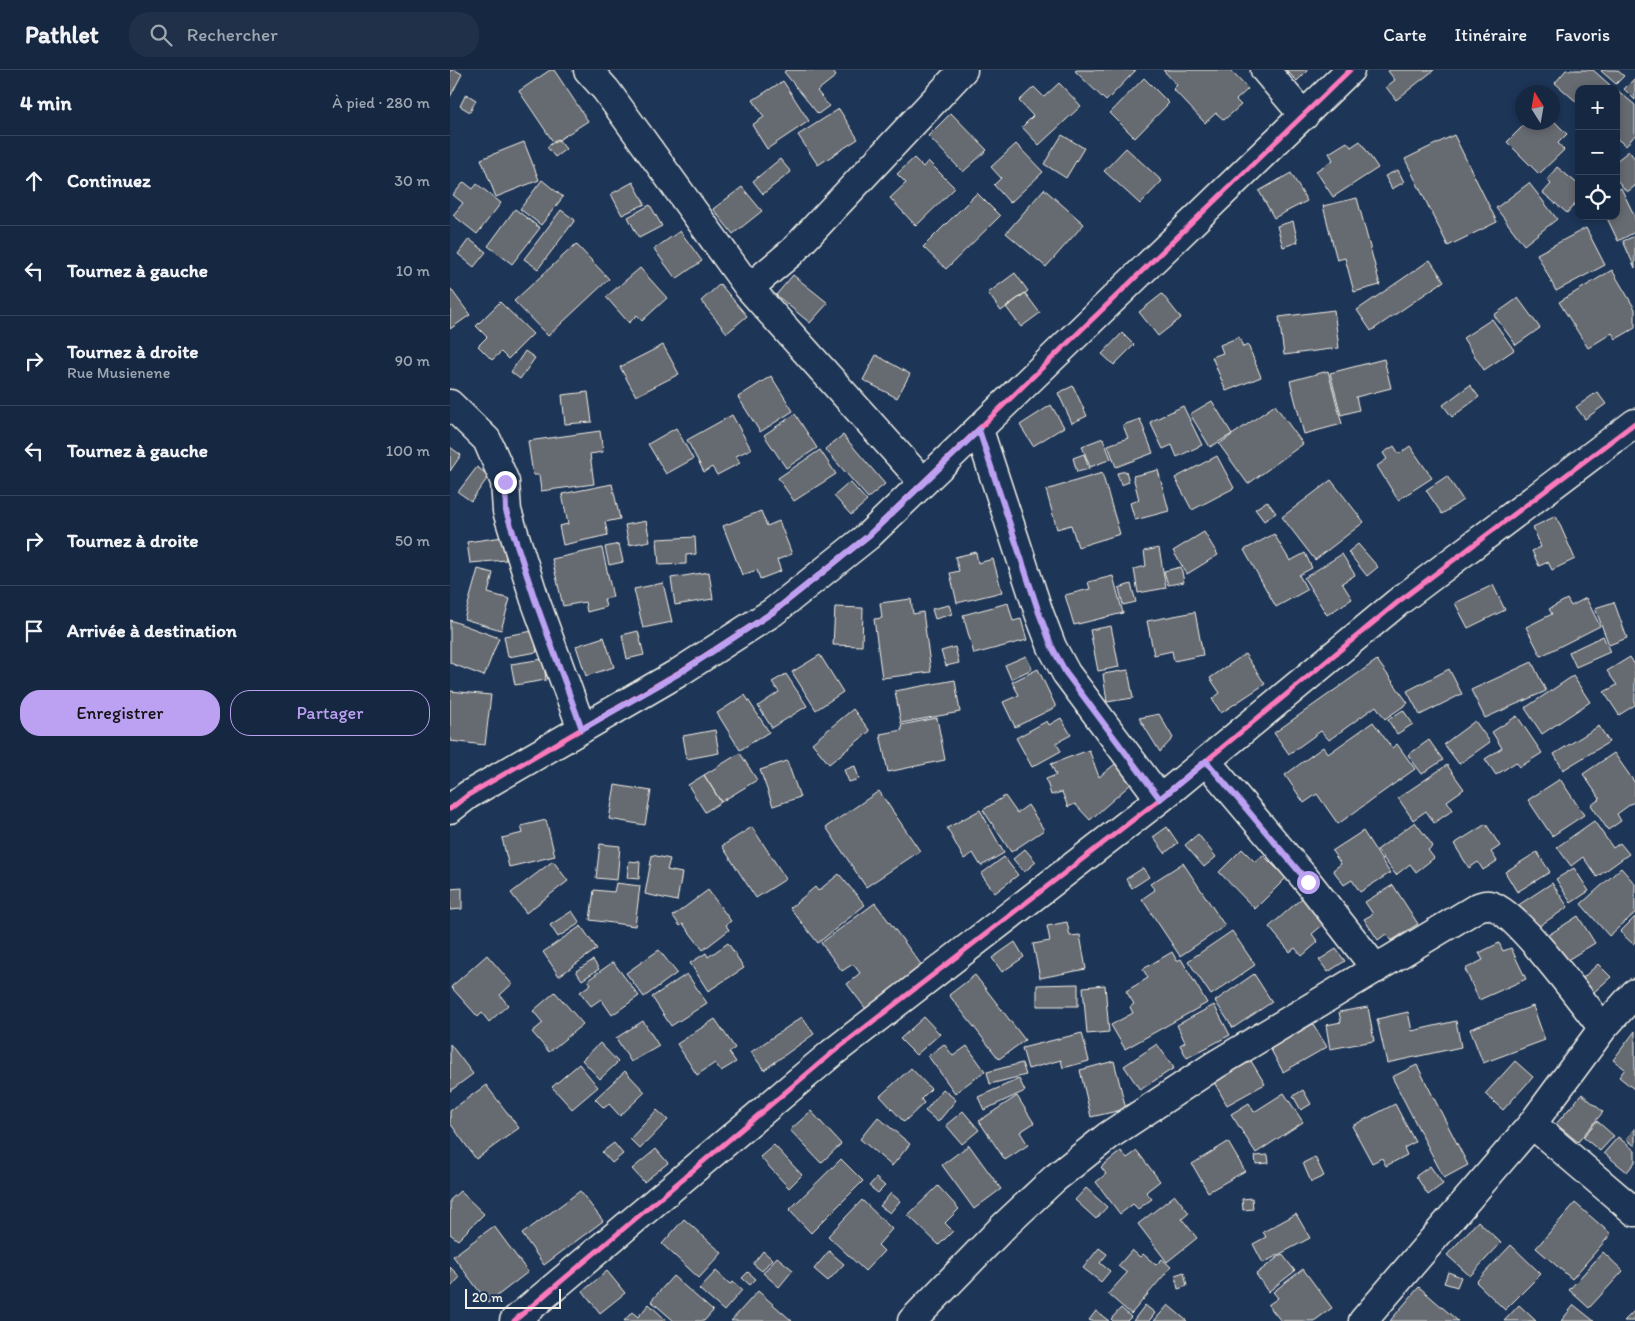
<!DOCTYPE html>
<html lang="fr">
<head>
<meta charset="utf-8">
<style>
	body { margin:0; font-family:Itim,sans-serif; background:#1f3048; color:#f1f3f6 }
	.controls { position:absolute; right:15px; top:15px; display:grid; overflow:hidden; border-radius:10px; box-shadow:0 2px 8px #0003 }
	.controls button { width:45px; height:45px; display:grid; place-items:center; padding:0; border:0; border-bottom:1px solid #35445a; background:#162841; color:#f1f3f6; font:25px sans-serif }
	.compass { position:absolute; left:1065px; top:15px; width:45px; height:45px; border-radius:50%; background:#162841; box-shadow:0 2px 8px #0003; rotate:349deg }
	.scale { position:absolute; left:15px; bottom:12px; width:96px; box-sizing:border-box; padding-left:5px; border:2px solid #f4f1e8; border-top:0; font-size:14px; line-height:18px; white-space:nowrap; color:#f4f1e8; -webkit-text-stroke:4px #1d3557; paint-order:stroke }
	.stop { position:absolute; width:15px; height:15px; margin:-11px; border:4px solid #bca0f2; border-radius:50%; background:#fff }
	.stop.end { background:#bca0f2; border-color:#fff; box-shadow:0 1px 5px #0008 }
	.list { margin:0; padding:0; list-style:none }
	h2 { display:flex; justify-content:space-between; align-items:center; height:65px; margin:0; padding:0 20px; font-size:21px }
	h2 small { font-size:16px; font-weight:400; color:#9ea6b1 }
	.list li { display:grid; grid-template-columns:32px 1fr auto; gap:15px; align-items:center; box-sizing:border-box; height:90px; padding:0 20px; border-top:1px solid #35445a }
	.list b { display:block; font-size:19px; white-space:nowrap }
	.list p { margin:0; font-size:16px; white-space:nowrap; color:#9ea6b1 }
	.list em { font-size:16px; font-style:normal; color:#9ea6b1 }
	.actions { display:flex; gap:10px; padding:15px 20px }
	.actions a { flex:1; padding:11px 0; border:1px solid #bca0f2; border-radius:20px; text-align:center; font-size:18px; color:#bca0f2 }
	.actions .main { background:#bca0f2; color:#111 }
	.icon { flex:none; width:28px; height:28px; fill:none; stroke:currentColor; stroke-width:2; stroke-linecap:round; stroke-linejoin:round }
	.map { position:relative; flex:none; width:1185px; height:1251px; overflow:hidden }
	header { display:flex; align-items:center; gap:30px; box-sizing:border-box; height:70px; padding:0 25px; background:#162841; border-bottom:1px solid #35445a }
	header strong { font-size:24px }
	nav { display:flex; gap:28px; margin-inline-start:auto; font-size:18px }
	.search { width:350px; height:45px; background:#1f3048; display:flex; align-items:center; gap:12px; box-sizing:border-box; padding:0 18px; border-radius:20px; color:#9ea6b1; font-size:19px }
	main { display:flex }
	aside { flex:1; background:#162841 }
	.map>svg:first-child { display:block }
	.building { fill:#666b71; stroke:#f4f1e8 }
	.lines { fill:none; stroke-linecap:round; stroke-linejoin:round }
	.street-casing { stroke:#f4f1e8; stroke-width:31 }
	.street { stroke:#1d3557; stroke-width:28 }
	.cycleway-casing { stroke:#1d3557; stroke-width:8 }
	.cycleway { stroke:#fd7abc; stroke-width:5 }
	.route { stroke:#bca0f2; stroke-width:6 }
</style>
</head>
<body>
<header>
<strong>Pathlet</strong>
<div class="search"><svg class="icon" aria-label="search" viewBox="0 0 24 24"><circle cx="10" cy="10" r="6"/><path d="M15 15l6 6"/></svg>Rechercher</div>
<nav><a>Carte</a><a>Itinéraire</a><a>Favoris</a></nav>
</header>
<main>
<aside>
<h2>4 min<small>À pied · 280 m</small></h2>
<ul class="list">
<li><svg class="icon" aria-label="ahead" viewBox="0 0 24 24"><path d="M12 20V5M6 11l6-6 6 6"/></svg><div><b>Continuez</b></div><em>30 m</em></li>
<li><svg class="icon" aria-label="left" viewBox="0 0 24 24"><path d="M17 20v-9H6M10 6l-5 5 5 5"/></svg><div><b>Tournez à gauche</b></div><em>10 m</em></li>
<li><svg class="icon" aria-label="right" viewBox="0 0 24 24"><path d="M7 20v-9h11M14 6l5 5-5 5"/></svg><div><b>Tournez à droite</b><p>Rue Musienene</p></div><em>90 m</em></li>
<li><svg class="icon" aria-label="left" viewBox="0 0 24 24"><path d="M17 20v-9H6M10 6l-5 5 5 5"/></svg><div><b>Tournez à gauche</b></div><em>100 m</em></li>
<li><svg class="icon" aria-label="right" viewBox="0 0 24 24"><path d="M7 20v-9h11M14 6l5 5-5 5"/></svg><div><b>Tournez à droite</b></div><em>50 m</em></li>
<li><svg class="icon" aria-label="arrive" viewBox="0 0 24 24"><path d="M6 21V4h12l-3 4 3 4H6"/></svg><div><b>Arrivée à destination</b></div></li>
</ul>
<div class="actions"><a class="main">Enregistrer</a><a>Partager</a></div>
</aside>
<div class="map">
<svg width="1185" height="1251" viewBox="0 0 1185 1251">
	<rect width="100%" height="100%" fill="#1d3557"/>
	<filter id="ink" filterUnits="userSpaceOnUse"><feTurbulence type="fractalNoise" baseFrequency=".02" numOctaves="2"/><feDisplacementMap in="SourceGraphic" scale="10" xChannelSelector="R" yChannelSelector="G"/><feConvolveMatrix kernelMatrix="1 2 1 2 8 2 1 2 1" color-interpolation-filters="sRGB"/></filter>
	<g filter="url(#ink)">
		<path class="building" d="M0,0H5L12,4L0,27Z
			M100,0H104L138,51L104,73L69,21Z
			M336,0H382L386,6L367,21L379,36L368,44L334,2Z
			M627,0H686L656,31L625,1Z
			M713,0H780L798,19L786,30L791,35L774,50L766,43L755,53L723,19L727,15Z
			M836,0H858L847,11Z
			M940,0H984L946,30L936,17L945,10L938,1Z
			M1116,0H1143L1160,15L1157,19H1129V34L1105,13Z
			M1152,0H1167L1174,6L1166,14L1151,1Z
			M694,8L719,33L685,68L660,43Z
			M1185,8V30L1174,19Z
			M333,11L359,51L317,79L302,55L314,47L303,30Z
			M609,13L631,36L589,75L572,57L583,46L569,31L584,17L594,27Z
			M1167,20L1185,35V65L1176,76L1166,68Z
			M16,24L26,30L20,42L10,36Z
			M389,39L408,69L368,95L348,65Z
			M501,43L537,80L513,102L478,66Z
			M1102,49L1117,64L1108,73L1114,80L1089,104L1057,72L1077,52H1088L1092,56L1095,52H1102Z
			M612,65L634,78L616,108L594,94Z
			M1004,65L1047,152L998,176L955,89Z
			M108,69L116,79L105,87L97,77Z
			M910,71L928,98L883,127L866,101L883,90L879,83L897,72L901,77Z
			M74,72L89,110L46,127L31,89Z
			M566,74L593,102L560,133L544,115L551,108L541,97Z
			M676,78L712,111L690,134L654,101Z
			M1179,81L1185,89V116L1177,122L1166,109V91Z
			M464,88L473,97L478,91L505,118L466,156L440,128L456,113L447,104Z
			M330,89L341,102L313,124L303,111Z
			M1107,97L1129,115V129L1117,143L1093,123L1101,114L1097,110Z
			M948,100L954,112L942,119L935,106Z
			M841,103L857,131L824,148L809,121Z
			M92,110L113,127L91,155L70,139Z
			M14,112L23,119L27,114L51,133L27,164L3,145L13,133L3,125Z
			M183,112L195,134L172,145L161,124Z
			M1079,113L1107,149L1074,175L1046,138Z
			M292,117L312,141L283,164L263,139Z
			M1171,118L1185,147V162L1168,171L1156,146H1166V121Z
			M594,119L634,154L596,197L556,163Z
			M527,123L550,146L496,199L473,177Z
			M907,128L930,215L904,222L895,188L887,190L873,136Z
			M200,135L212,156L189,168L178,147Z
			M65,139L90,158L62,194L38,176Z
			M111,140L125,150L88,199L74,189Z
			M843,151L848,172L833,177L827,156Z
			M1136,158L1155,195L1106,221L1087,184Z
			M230,161L252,191L226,209L204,179Z
			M1185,166V198L1173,171Z
			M19,169L36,182L24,197L8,184Z
			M126,174L159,209L98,266L64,231Z
			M980,190L994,211L921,261L907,240Z
			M190,198L217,228L192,251L187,245L179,253L156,227Z
			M1162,200L1185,239V258L1166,269L1162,263L1138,278L1109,232Z
			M565,203L578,221L551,241L538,223Z
			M343,205L378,233L360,253L326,225Z
			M270,214L297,246L277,263L251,231Z
			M0,218L20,245L0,259Z
			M575,223L590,243L571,257L556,237Z
			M712,224L731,248L708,266L689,242Z
			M1068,228L1090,258L1066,275L1044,245Z
			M50,232L83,264L58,289L51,282L42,290L28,276L37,267L26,256Z
			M884,240L889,278L834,285L829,247Z
			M1042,249L1064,280L1034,300L1013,268Z
			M672,263L684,275L664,295L652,284Z
			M789,267L793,277L798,275L811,307L776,321L762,287L773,283L770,275Z
			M213,275L229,304L186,326L170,297Z
			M75,281L85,288L70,309L61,302Z
			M426,285L460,304L447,328L413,310Z
			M934,289L941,318L906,327L909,340L891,345L880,303Z
			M878,301L892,354L854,364L840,311Z
			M321,306L343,341L310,362L288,327Z
			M1020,315L1029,327L1002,347L993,335Z
			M623,316L637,346L622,353L608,323Z
			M138,322L142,352L115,354L112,325Z
			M1147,322L1156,334L1135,349L1126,337Z
			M762,331L782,364L760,377L740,344Z
			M601,335L614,357L583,376L570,355Z
			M825,335L853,374L798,414L769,374Z
			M733,336L752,375L727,387L722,375L713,379L700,352Z
			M345,344L367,378L336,398L314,365Z
			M282,345L301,379L286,386L290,393L267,405L262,397L254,402L237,370Z
			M690,349L703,383L666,397L658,375L678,368L673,355Z
			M226,358L243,389L216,404L198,374Z
			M150,361L153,382L140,384L144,414L91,421L89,405H83L78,371Z
			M393,365L435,414L418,428L375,379Z
			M653,368L661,389L640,397L632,376Z
			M944,376L949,384L960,376L982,408L948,430L927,396L937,389L933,383Z
			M0,377L11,385L0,401Z
			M370,380L386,404L344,431L328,408Z
			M634,384L639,399L627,402L623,388Z
			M767,386L784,418L742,440L725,408Z
			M27,397L39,406L21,431L8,422Z
			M708,400L719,441L685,450L680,433L689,430L683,406Z
			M676,401L679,412L671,415L667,403Z
			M652,403L670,464L628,477L621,455L607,459L596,420Z
			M997,406L1013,430L992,444L976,420Z
			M881,410L914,452L865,490L832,447Z
			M400,412L417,431L401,445L384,426Z
			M162,414L170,449L155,452L158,465L113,475L109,456L118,454L112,424Z
			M817,431L826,443L814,451L805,439Z
			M311,441L317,456L329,451L342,484L327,490L331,501L310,509L307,500L292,505L273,456Z
			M1106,446L1125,489L1102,500L1098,492L1089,496L1082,481L1091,477L1083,457Z
			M196,451L200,471L179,475L175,455Z
			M754,462L768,485L737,504L723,481Z
			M824,464L840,491L855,483L862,498L849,505L857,520L826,537L794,480Z
			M53,467L56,490L20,493L17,472Z
			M245,467L246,484L236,485V494L209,495L207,469Z
			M169,474L173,492L159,495L155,477Z
			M908,474L928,497L917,506L898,482Z
			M152,478L163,527L154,529L156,537L137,542L135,532L113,536L102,489Z
			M709,478L716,518L688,523L684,499L696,496L694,481Z
			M526,482L528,493L543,489L552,522L507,533L500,503L509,501L505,487Z
			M892,484L905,505L892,513L902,529L877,545L854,508Z
			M731,497L734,512L718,515L714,501Z
			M28,499L43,503L38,523L60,529L51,560L14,549Z
			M259,502L263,529L225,535L221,508Z
			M663,506L673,543L624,555L615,525L640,519L638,512Z
			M213,513L222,552L193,558L184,519Z
			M681,514L686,532L673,535L669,518Z
			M1043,515L1055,540L1018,558L1005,533Z
			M1136,528L1150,556L1091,586L1076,557L1102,544L1099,539L1117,529L1121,536Z
			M461,529L463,544L473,542L481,602L432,608L424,549L432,548L430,533Z
			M1164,532L1177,568L1159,575L1145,538Z
			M558,533L563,551L571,549L577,570L524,584L513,545Z
			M499,535L502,544L485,549L482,539Z
			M385,537L413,538L412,576L383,575Z
			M745,542L753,585L724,591L722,581L704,585L697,551Z
			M0,550L49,568L34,606L0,593Z
			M661,556L669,597L648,601L640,560Z
			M83,561L87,582L58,587L54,566Z
			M188,561L194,585L177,589L172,565Z
			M1153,566L1160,582L1126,597L1119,582Z
			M154,567L164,597L136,606L126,576Z
			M505,577L509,593L496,596L491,581Z
			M795,584L815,614L771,643L762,629L770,623L760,608Z
			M370,585L393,622L366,640L342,602Z
			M576,586L582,599L561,609L555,595Z
			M1180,587L1185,595V635L1169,645L1154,622L1167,615L1157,601Z
			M93,589L96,610L65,615L61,594Z
			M927,590L958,633L935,649L926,636L879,670L871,661L839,684L824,663Z
			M1082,592L1096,621L1035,648L1021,620Z
			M588,599L606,637L565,657L553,632L569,625L562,612Z
			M999,599L1012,624L970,645L957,621Z
			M678,600L683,628L657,632L653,604Z
			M336,604L357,636L322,658L308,636L329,622L322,612Z
			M1123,606L1140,632L1092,664L1075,638Z
			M505,610L510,642L451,653L445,621Z
			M0,621L41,625L35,675L0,671Z
			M295,625L319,662L290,680L267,643Z
			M403,639L420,661L379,694L362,673Z
			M953,640L963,654L947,664L938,650Z
			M709,644L723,668L710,682L689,648Z
			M1067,646L1092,683L1070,697L1066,692L1046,705L1035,689L1052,678L1042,662Z
			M487,648L495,690L438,702L430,664L452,660L451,655Z
			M611,648L621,665L606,673L611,681L582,697L566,668L597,651L599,655Z
			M1025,651L1040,672L1009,694L994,674Z
			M923,652L942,678L947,674L965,699L888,754L867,724L854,733L835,705L873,677L878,684Z
			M1149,656L1159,672L1113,700L1104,684Z
			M265,660L269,683L237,689L233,666Z
			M979,670L993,690L972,704L958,685Z
			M639,680L649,707L665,694L682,713L640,750L625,734L618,737L612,722L601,725L596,709L606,705L601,694Z
			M290,683L307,710L271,732L254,705Z
			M1164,683L1185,713V731L1167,744L1171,751L1158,760L1141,735L1150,729L1133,704Z
			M337,691L350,727L323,736L310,700Z
			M997,695L1014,719L997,731L1003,740L984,753L976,741L963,750L948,728Z
			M405,696L409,709L399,712L394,700Z
			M254,705L271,732L255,742L238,715Z
			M1110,709L1134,745L1102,766L1078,730Z
			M165,715L201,721L195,755L159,749Z
			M429,721L470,781L416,817L376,757Z
			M555,726L567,743L578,735L594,760L561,782L533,740Z
			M530,740L554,783L531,796L523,783L514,789L497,758Z
			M96,750L105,786L59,797L52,768L73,763L71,756Z
			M1144,751L1163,778L1170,773L1179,784L1147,807L1133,787L1121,796L1107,777Z
			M965,752L983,776L978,780L984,788L966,802L960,794L946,805L927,780Z
			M1036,754L1050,776L1041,782L1047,791L1033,800L1028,792L1019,798L1004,774Z
			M302,757L336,809L306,828L272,776Z
			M717,757L728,773L715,783L703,767Z
			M913,761L940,803L910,822L902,810L894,815L883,800L891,794L882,781Z
			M748,764L766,787L754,797L735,775Z
			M150,774L170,776L167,810L146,808Z
			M575,779L586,792L574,802L563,789Z
			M792,779L805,792L813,785L836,808L805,839L769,802Z
			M1087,782L1100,802L1067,822L1055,802Z
			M202,785L220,789L217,800L232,803L227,831L195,824Z
			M554,787L568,805L545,823L531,804Z
			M103,791L118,811L76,843L61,823Z
			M179,791L190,792L189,809L177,808Z
			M733,793L775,856L730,886L692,829L705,820L700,814Z
			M693,798L699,807L682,818L676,809Z
			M1124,798L1139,821L1121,833L1106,809Z
			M1171,798L1185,814V843L1159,866L1131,834Z
			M389,804L415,835L368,873L340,838L365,817L368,821Z
			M166,813L190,816L185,856L140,850L144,820L164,822Z
			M1102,813L1118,837L1083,860L1067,836Z
			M943,815L968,854L941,871L936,864L928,870L914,849L923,844L915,832Z
			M12,818V839L0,840V819Z
			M258,820L281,851L276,855L279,860L253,880L233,854L230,856L223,846Z
			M853,827L875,853L862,864L868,872L852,886L845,878L840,882L819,857Z
			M425,833L473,897L416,939L397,914L410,903L403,894L392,901L371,873Z
			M122,841L130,853L108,867L100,855Z
			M1128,846L1145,873L1106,897L1089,871Z
			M1185,847V872L1183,874L1170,862Z
			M617,852L620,866L630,865L636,899L590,908L583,874L600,871L597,856Z
			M131,856L147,879L109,906L93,882Z
			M782,861L805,895L761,925L738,891Z
			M565,872L574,887L552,902L542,888Z
			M278,873L294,898L258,921L240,893L256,883L258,887Z
			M1049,873L1053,881L1061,878L1076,909L1029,930L1015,899L1033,890L1029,883Z
			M886,879L895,891L878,902L869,890Z
			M209,880L227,903L194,927L176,903Z
			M722,882L727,891L731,889L757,933L675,979L661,955L683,943L680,937L684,934L676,921L698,908L693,899Z
			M37,885L62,914L50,925L58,935L39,952L32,943L28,947L1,917Z
			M143,890L149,899L132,910L126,901Z
			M163,892L189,926L162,945L151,929L141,936L130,922L141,914L138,910Z
			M1148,894L1161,907L1135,930L1123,917Z
			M237,904L257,933L221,956L202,927Z
			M804,904L822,932L783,958L765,931Z
			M525,905L575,970L549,989L499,925Z
			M628,914V936H587V915Z
			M655,915L659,962L637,964L633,917Z
			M105,922L133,954L99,982L82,962L93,953L83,941Z
			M764,935L780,965L737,988L730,975L735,972L727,955Z
			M1083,936L1095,970L1033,993L1020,959Z
			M918,937L924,971L880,979L876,955L891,952L889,942Z
			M958,942L962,961L1006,951L1011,977L937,993L927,949Z
			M352,947L364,964L314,1000L301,982Z
			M474,947L490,964L466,985L450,969Z
			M265,949L285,978L279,982L286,992L271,1001L265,993L247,1005L227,974Z
			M193,951L209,976L181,992L166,968Z
			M863,954L877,977L833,1002L820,978Z
			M1185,961V1017L1184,1019L1169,1007L1175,999L1163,990Z
			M632,963L639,991L613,998L611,990L578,999L572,978Z
			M150,973L168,992L150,1009L132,990Z
			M0,974L23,1004L0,1021Z
			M494,974L503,986L517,976L535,1001L505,1023L478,986Z
			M707,974L724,998L690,1020L674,996Z
			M664,991L676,1039L641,1047L630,1000Z
			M801,991L815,1014L777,1035L764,1012Z
			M1065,991L1083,1007L1053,1040L1035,1024Z
			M572,993L576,1005L540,1014L537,1002Z
			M129,994L148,1017L122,1039L102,1017Z
			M967,995L1018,1095L994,1108L942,1007Z
			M461,998L481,1019L471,1029L474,1033L454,1052L430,1026Z
			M175,1001L195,1022L170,1046L159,1034L154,1038L145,1029Z
			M569,1009L575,1021L534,1040L528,1027Z
			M36,1015L69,1058L26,1089L0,1053V1041Z
			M493,1019L506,1030L488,1052L475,1041Z
			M853,1020L861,1034L851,1040L843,1026Z
			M834,1023L853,1052L806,1083L781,1044L799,1033L804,1042Z
			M1132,1024L1153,1042L1128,1072L1106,1054Z
			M567,1026L584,1053L570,1062L578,1075L555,1090L529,1051Z
			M945,1034L965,1072L954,1078L957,1085L936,1096L932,1088L922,1093L902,1056Z
			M207,1040L218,1050L190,1079L180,1069Z
			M361,1041L391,1074L371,1093L340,1060Z
			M513,1041L529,1060L512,1074L496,1055Z
			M428,1047L460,1074L442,1096L410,1069Z
			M1147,1051L1164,1066L1150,1081L1133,1067Z
			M1185,1058V1076L1176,1069Z
			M1168,1067L1185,1081V1092L1177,1102L1154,1083Z
			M778,1072L795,1101L758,1122L742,1094Z
			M164,1073L173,1084L162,1093L152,1082Z
			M324,1075L352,1105L339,1118L310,1087Z
			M519,1075L551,1119L524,1139L492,1095Z
			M206,1079L218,1093L194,1112L182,1099Z
			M671,1081L677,1088L687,1081L710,1111L696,1122L702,1129L688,1139L683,1134L670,1144L646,1112L656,1104L651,1097Z
			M818,1085L819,1093L806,1094L805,1086Z
			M865,1087L874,1106L861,1112L853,1093Z
			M391,1089L413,1111L361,1163L339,1140Z
			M980,1096L993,1114L978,1125L966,1106Z
			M426,1108L435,1116L428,1123L419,1116Z
			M488,1116L509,1139L495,1153L503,1161L489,1175L458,1145Z
			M636,1118L657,1137L646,1149L625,1130Z
			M10,1121L34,1144L8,1170L0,1164V1130Z
			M130,1121L153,1151L94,1195L72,1164Z
			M441,1123L450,1131L440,1143L430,1136Z
			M725,1125L739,1143L732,1149L747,1168L717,1192L688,1154Z
			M802,1128L803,1139L793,1140L792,1129Z
			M412,1130L442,1159L428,1175L434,1181L415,1201L378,1166Z
			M1125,1133L1161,1164L1122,1209L1086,1178Z
			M846,1144L860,1168L813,1193L803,1174L816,1167L813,1162Z
			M234,1149L272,1183L249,1208L212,1174Z
			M1028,1151L1051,1173L1020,1206L997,1185Z
			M44,1156L78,1202L38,1233L3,1186Z
			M1061,1175L1091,1204L1055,1240L1026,1212Z
			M649,1178L657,1184L650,1193L660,1201L651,1212L633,1198Z
			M682,1180L690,1187L693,1184L706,1195L712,1189L721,1197L681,1244L658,1224L677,1203L668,1196Z
			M313,1181L322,1189L312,1201L303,1194Z
			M379,1181L394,1194L378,1211L364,1199Z
			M1153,1182L1173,1201L1139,1238L1119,1220Z
			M832,1184L845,1201L818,1222L806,1204Z
			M327,1187L343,1200L329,1217L313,1203Z
			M0,1197L10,1207L0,1218Z
			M853,1199L882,1238L864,1251H831L818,1235L828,1228L823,1222Z
			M157,1201L175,1223L150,1243L133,1221Z
			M266,1201L280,1214L283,1212L292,1220L274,1241L249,1219Z
			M298,1202L306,1209L300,1215L292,1208Z
			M734,1202L737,1216L728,1219L725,1205Z
			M998,1202L1011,1207L1007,1217L994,1213Z
			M223,1206L263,1241L254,1251H224L201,1231Z
			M969,1217L1008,1251H940Z
			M308,1221L342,1251H281Z
			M199,1234L217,1251H174L182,1242L188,1247Z
			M695,1235L705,1243L699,1251H683Z
			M718,1235L737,1251H704Z
			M1069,1235L1086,1251H1054Z
			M1124,1235L1144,1251H1111Z
			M671,1238L681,1247L677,1251H663L661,1249Z
			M1185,1240V1251H1174Z
			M646,1241L659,1251H641L639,1250Z"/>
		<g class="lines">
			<g class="street-casing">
				<path id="street" d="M138,0L156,20L299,218L473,412
					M815,0L854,46
					M299,218L342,182L513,0
					M0,334L37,370L55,412L57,441L85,530L132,659
					M529,360L589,543L602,577L616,603L710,729
					M756,691L858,812L926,899
					M0,739L18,725L228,603L323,542L418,466L900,0
					M1082,1054L1185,1142
					M64,1251L382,983L710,729L948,532L1185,353
					M462,1251L554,1156L604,1109L658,1066L765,995L1028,837C1032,836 1035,834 1039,835C1067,840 1133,934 1153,958
					M913,1251L1082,1054L1153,958L1185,923"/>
			</g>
			<use href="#street" class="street"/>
			<g class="cycleway-casing">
				<path id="cycleway" d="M0,739L18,725L228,603L323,542L418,466L900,0
					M64,1251L382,983L710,729L948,532L1185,353"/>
			</g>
			<use href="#cycleway" class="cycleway"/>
		</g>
	</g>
	<g class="lines" filter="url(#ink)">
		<path class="route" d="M55,412L56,441L85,530L132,659L228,604L323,542L418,466L529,360L589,543L602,577L616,603L710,729L756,691L858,812"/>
	</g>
</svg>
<div class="controls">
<button>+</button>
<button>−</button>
<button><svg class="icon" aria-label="locate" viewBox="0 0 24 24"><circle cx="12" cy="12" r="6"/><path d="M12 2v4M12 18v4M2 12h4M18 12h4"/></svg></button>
</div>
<svg class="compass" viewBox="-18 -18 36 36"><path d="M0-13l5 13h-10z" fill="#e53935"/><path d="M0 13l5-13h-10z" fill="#9ea6b1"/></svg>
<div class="scale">20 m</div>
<div class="stop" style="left:858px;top:812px"></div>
<div class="stop end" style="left:55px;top:412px"></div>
</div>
</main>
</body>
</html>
